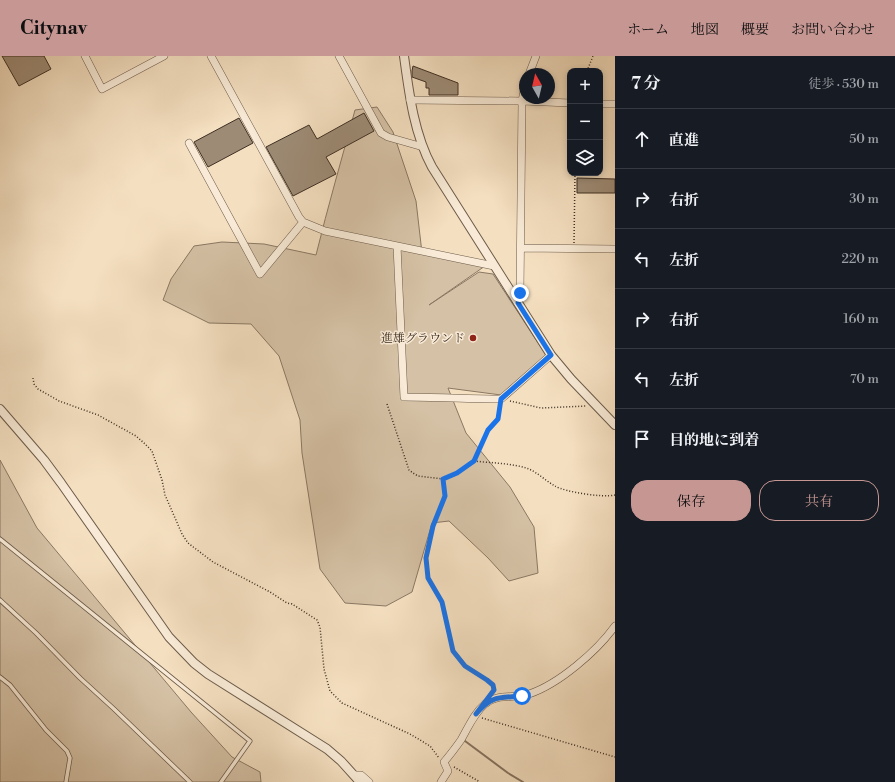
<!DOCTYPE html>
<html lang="ja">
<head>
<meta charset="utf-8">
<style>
	body { margin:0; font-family:"Libre Bodoni","Noto Serif JP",serif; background:#242831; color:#f1f3f6 }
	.controls { position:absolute; right:12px; top:12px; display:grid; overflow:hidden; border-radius:8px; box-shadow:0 2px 6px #0003 }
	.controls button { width:36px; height:36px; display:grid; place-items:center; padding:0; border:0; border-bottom:1px solid #363941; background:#171b24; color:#f1f3f6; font:20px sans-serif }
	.compass { position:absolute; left:519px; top:12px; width:36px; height:36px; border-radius:50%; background:#171b24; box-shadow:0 2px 6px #0003; rotate:352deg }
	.stop { position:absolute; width:12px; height:12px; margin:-9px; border:3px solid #1a73e8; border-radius:50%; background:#fff }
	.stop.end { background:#1a73e8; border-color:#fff; box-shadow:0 1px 4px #0008 }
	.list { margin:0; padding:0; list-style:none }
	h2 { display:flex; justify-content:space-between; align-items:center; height:52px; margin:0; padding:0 16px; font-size:17px }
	h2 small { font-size:13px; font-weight:400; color:#9ea1a6 }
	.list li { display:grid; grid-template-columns:26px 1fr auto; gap:12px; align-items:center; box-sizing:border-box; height:60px; padding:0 16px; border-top:1px solid #363941 }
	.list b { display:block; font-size:15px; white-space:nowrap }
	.list em { font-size:13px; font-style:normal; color:#9ea1a6 }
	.actions { display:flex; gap:8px; padding:12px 16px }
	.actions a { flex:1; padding:9px 0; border:1px solid #c59692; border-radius:16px; text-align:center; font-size:14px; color:#c59692 }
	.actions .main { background:#c59692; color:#111 }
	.icon { flex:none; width:22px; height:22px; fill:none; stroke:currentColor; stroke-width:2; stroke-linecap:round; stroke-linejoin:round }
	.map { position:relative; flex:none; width:615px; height:726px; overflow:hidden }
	header { display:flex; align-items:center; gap:24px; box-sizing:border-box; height:56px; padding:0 20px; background:#c59692; color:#111 }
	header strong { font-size:19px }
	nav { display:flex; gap:22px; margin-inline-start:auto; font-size:14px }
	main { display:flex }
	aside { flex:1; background:#171b24 }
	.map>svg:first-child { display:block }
	.green { fill:#d5c1a5; stroke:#8a7864 }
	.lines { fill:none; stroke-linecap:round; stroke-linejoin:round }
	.stream { stroke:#867561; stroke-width:2 }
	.building { fill:#9d8b75; stroke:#3e2f23 }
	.service-casing { stroke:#6c5b4a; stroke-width:5 }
	.minor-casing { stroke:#6c5b4a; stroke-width:8 }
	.tertiary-casing { stroke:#6c5b4a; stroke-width:10 }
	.path { stroke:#3e2f23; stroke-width:1.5; stroke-dasharray:1 2; stroke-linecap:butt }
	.service { stroke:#f8ead6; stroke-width:3.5 }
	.minor { stroke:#f8ead6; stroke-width:7 }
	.tertiary { stroke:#f8ead6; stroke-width:8 }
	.route { stroke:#1a73e8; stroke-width:5 }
	.poi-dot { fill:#8f2418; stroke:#f8ead6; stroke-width:1.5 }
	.labels { text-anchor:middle; stroke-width:3; stroke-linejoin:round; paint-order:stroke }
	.poi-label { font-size:12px; fill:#3e2f23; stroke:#f8ead6; text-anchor:end }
</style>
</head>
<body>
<header>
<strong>Citynav</strong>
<nav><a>ホーム</a><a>地図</a><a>概要</a><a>お問い合わせ</a></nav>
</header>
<main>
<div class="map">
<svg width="615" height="726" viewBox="0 0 615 726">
	<rect width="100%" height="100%" fill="#f4dfc0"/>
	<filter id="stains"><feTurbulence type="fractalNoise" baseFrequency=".005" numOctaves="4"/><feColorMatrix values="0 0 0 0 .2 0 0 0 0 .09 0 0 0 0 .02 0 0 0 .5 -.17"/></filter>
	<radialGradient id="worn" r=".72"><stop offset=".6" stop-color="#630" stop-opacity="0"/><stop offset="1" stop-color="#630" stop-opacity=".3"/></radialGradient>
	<path class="green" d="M377,51L393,76L416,145L422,197L485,210L429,249L479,216L493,218L546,299L501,339L448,332L466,377L510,431L534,471L538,517L509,525L488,502L449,465L432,467L412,536L386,550L345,547L320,513L302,397L300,364L279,300L251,268L209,267L163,244L171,223L194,190L222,186L264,188L316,199C328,150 342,102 355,54Z
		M0,404L37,472L191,656L232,701L260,716L261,726H0Z"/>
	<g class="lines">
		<path class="stream" d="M465,685L508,717L523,726"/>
	</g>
	<path class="building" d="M2,0H44L51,13L19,30Z
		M413,10L458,27V39H429V32H426V26L412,21V15Z
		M364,57L374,75L326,101L336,118L293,140L266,91L309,69L317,83Z
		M239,62L253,87L208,111L194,86Z
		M577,122L615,123V137H577Z"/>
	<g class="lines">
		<g class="service-casing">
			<path id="service" d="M0,483L250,685L221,726
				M0,544L36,577L80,622L114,653L190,726
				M0,621L10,629L46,674L67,695L70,702L66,726"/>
		</g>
		<g class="minor-casing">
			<path id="minor" d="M85,0L102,33L164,0
				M211,0L299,161L303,166L325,175L494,210
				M339,0L381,77L388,81L423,91
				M529,18L536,0
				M410,44L522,45L570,47
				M600,48H615
				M189,87L260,218L303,166
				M397,190L404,341C436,341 469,343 501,343L551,299
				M521,192L615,193
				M518,247L520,237L522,45L525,30
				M355,719H361L369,726
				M441,726L448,715L444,706C450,699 456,691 461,684C468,672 474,657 485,648C497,637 515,643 529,638C559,628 597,595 615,570"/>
		</g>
		<g class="tertiary-casing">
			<path id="tertiary" d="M404,0C409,37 414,78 432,111L551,299L571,323L615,369
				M0,353L44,404L61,427L169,581L194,607L208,618L327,693L341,705L360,726"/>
		</g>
		<path class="path" d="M587,15L593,0
			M574,187L575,117
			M33,322L34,328L38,333L59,345L98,359L136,380L144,387L152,395L162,424L165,439L182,478L188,487L213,506L270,536L287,547L292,548L317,564L320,571L324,613L330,635L342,647L410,678L430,690L439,702
			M510,345L541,352L587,350
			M387,348L409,414L413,417L418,420L443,423L467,411L474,405L488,373L498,363L500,350
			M474,405C491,407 512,407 529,413C538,417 546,425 555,430C565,436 603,442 615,439
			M443,423L445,440L433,470L426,502L428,522L442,546L453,595L465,610L487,624L493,629L494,633L492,636
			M482,662L615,701
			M454,711L480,726"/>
		<use href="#service" class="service"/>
		<use href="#minor" class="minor"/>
		<use href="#tertiary" class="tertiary"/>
	</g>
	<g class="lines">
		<path class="route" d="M520,237L518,247L551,299L501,343L498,363L488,374L474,405L457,417L443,423L445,440L433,470L426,502L428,522L442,546L453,595L465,610L487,624L493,629L494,634L476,658C492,639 499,642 522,640"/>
	</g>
	<circle class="poi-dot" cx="473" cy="282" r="4"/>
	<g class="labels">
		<g class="poi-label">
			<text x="465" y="286">進雄グラウンド</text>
		</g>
	</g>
	<rect width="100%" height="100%" filter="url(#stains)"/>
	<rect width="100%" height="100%" fill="url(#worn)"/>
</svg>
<div class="controls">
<button>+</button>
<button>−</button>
<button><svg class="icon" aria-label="layers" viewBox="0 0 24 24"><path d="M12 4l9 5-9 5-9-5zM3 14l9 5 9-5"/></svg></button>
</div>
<svg class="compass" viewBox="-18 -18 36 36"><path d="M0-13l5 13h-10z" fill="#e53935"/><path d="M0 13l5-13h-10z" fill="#9ea1a6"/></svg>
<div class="stop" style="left:522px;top:640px"></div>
<div class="stop end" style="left:520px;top:237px"></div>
</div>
<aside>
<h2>7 分<small>徒歩 · 530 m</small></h2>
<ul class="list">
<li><svg class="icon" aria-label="ahead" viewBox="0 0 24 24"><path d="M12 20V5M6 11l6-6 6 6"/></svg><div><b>直進</b></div><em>50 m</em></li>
<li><svg class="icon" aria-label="right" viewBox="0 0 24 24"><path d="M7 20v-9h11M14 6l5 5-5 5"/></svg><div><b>右折</b></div><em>30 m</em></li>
<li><svg class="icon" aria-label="left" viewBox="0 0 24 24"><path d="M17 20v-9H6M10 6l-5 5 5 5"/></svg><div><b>左折</b></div><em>220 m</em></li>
<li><svg class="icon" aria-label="right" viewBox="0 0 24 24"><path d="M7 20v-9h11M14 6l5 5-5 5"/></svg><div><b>右折</b></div><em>160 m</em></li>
<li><svg class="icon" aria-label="left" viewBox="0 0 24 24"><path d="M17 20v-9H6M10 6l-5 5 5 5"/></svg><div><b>左折</b></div><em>70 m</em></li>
<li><svg class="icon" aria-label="arrive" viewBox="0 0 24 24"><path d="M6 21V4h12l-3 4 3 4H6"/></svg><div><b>目的地に到着</b></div></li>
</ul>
<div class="actions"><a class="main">保存</a><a>共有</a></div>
</aside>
</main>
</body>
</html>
